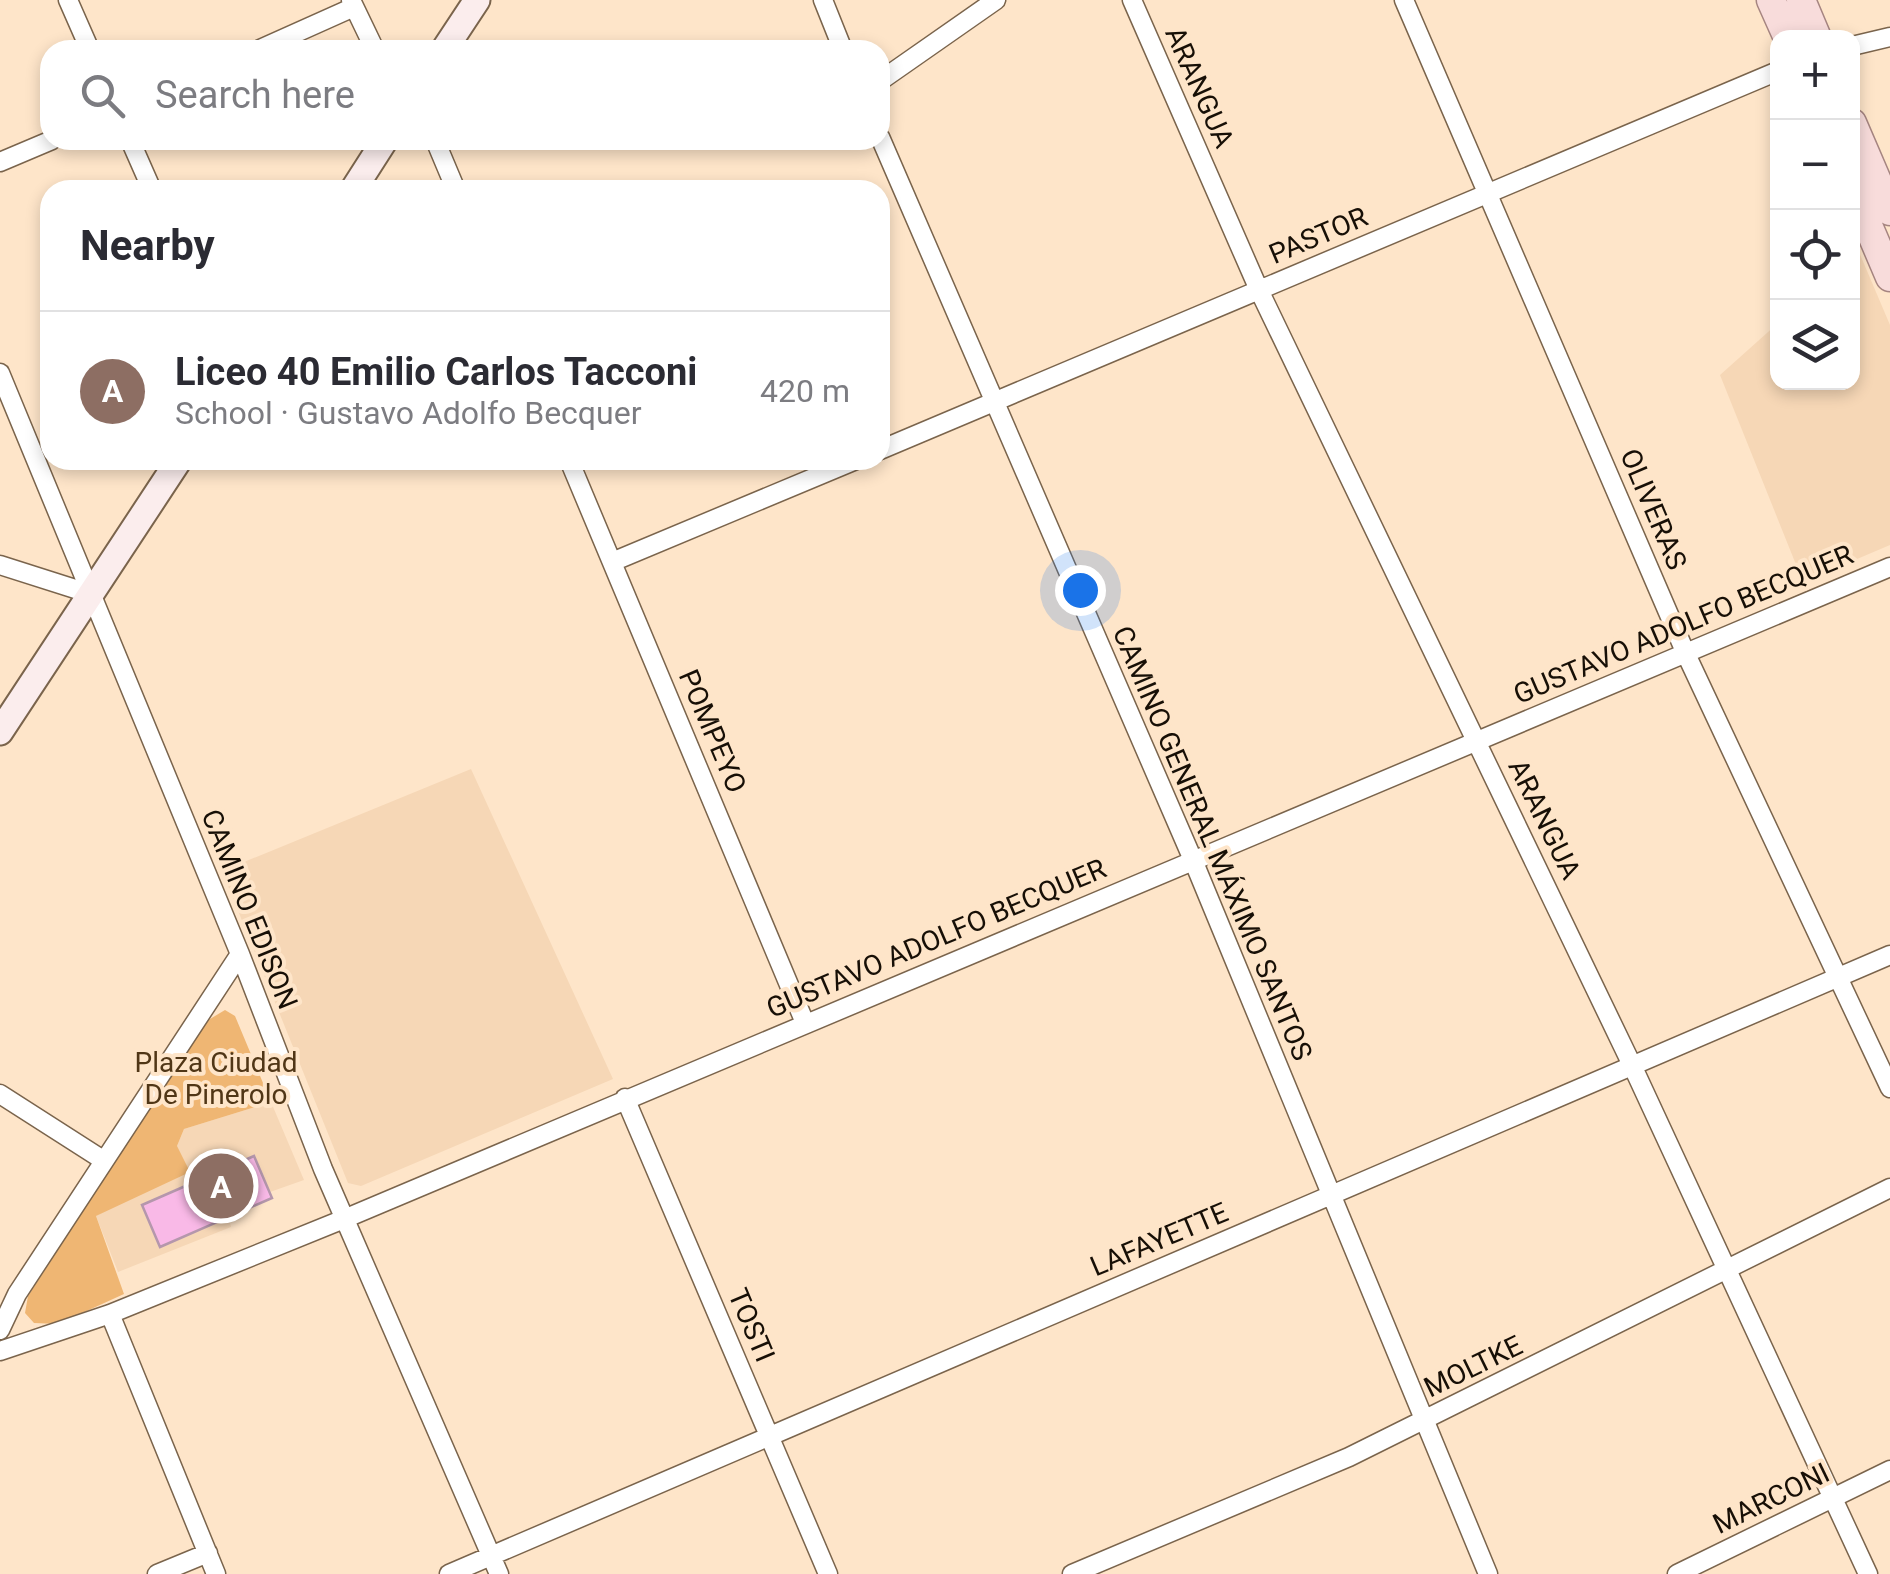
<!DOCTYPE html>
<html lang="en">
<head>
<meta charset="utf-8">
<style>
	body { margin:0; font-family:Roboto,sans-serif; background:#f2f2f3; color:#2b2b33 }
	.controls { position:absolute; right:30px; top:30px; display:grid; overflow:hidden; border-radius:20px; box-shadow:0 5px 15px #0003 }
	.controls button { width:90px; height:90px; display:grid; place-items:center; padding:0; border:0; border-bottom:2px solid #e1e1e2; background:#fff; color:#2b2b33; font:50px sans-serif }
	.you { position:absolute; left:1080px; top:590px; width:35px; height:35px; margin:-25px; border:8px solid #fff; border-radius:50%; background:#1a73e8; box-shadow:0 0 0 15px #1a73e833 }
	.badge { display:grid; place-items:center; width:65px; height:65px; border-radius:50%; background:#db2777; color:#fff; font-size:32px; font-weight:700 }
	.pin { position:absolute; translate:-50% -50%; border:5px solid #fff; box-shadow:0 2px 10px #0006 }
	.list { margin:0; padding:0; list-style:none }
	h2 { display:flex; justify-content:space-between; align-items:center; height:130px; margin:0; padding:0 40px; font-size:42px }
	h2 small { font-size:32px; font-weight:400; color:#7c7c81 }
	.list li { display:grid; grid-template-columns:65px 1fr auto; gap:30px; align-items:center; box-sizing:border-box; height:160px; padding:0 40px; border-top:2px solid #e1e1e2 }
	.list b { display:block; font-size:38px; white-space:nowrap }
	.list p { margin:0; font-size:32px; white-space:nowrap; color:#7c7c81 }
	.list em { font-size:32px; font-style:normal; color:#7c7c81 }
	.icon { flex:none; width:55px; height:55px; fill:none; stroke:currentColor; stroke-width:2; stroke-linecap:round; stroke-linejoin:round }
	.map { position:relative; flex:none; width:1890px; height:1574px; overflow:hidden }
	.search { position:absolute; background:#fff; box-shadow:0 5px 15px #0003; left:40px; top:40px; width:850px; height:110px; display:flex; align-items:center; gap:25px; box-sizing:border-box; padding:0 35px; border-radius:30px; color:#7c7c81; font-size:38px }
	.panel { position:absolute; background:#fff; box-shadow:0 5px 15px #0003; left:40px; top:180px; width:850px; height:290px; border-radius:30px }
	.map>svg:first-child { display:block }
	.built { fill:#f6d7b6 }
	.green { fill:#efb673 }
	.building { fill:#f9b9e7; stroke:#b597ac; stroke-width:2.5 }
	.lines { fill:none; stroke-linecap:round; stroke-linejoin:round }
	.street-casing { stroke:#7a644c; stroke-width:21 }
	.secondary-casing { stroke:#7a644c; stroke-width:29 }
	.primary-casing { stroke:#a68581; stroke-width:31 }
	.street { stroke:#fff; stroke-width:18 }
	.secondary { stroke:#fbeded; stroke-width:25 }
	.primary { stroke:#f8dcdb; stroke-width:28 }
	.labels { text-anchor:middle; stroke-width:8; stroke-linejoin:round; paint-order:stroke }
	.street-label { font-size:28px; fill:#170f06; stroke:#fee5c9 }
	.park-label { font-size:28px; fill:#503616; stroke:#fee5c9 }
</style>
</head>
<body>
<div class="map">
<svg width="1890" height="1574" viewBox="0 0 1890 1574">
	<rect width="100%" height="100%" fill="#fee5c9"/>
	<path class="built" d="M1859,252L1890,325V545L1803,582L1720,375L1777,324L1778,382H1852L1853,257Z
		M471,769L613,1079L361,1186L348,1183L222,871Z
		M271,1102L304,1180L270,1192L272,1198L229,1217L231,1227L118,1272L96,1216L132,1196L177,1146L184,1129Z"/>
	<path class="green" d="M225,1010L235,1016L271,1102L184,1129L177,1146L190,1172L96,1216L124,1294L58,1324L34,1323L25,1313L28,1296L205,1022Z"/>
	<path class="building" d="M254,1156L272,1198L160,1247L142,1205Z"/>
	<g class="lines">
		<g class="street-casing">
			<path id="street" d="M68,0L90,50
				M351,0L375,50
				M823,0L843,50
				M1132,0L1259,290L1631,1063L1868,1574
				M1404,0L1686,654L1890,1088
				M1852,46L1890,37
				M258,50L354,7
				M880,81L996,0
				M880,137L1193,860L1488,1574
				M130,140L152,190
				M435,140L456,190
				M0,162L52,140
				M0,373L240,954L323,1169L499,1574
				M880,450L1778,71
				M569,460L805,1023
				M612,562L856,460
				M0,565L91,594
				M0,1094L103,1160
				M625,1098L828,1574
				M110,1314L216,1574
				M0,1330L17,1294L240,954
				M0,1351L110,1314L344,1219L1890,567
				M157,1574L208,1553
				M449,1574L1890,955
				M1072,1574L1349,1457L1890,1188
				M1677,1574L1890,1470"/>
		</g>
		<g class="secondary-casing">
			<path id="secondary" d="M444,50L477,0
				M353,190L385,140
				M0,732L179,460"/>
		</g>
		<g class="primary-casing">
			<path id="primary" d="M1771,0L1788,38
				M1801,0L1817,38
				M1852,123L1890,211
				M1852,188L1890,277"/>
		</g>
		<use href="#street" class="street"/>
		<use href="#secondary" class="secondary"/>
		<use href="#primary" class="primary"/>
	</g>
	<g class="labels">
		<g class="street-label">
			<text transform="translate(1200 87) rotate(66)" y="10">ARANGUA</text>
			<text transform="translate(1318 235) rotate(-23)" y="10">PASTOR</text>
			<text transform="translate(1654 509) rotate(67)" y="10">OLIVERAS</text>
			<text transform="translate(1683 624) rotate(-23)" y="10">GUSTAVO ADOLFO BECQUER</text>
			<text transform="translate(713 731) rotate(67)" y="10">POMPEYO</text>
			<text transform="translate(1545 819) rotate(64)" y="10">ARANGUA</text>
			<text transform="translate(1213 843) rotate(67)" y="10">CAMINO GENERAL MÁXIMO SANTOS</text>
			<text transform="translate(250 909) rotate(68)" y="10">CAMINO EDISON</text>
			<text transform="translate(936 938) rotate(-23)" y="10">GUSTAVO ADOLFO BECQUER</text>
			<text transform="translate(1159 1239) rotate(-23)" y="10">LAFAYETTE</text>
			<text transform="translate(752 1325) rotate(67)" y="10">TOSTI</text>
			<text transform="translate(1473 1366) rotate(-26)" y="10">MOLTKE</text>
			<text transform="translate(1771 1498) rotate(-26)" y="10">MARCONI</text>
		</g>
		<g class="park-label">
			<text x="216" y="1072">Plaza Ciudad<tspan x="216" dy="32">De Pinerolo</tspan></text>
		</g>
	</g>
</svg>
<div class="controls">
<button>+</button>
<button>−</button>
<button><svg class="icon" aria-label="locate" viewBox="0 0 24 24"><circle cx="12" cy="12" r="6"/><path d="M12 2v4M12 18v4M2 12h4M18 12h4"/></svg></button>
<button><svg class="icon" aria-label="layers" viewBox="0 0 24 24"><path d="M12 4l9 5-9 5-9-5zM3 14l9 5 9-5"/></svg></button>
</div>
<div class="you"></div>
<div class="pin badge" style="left:221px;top:1186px;background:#8d6e63">A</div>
<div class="search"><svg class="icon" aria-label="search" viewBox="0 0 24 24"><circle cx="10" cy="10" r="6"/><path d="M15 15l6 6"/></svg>Search here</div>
<section class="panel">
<h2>Nearby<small></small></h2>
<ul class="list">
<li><span class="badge" style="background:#8d6e63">A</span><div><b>Liceo 40 Emilio Carlos Tacconi</b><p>School · Gustavo Adolfo Becquer</p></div><em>420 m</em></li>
</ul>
</section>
</div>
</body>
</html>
